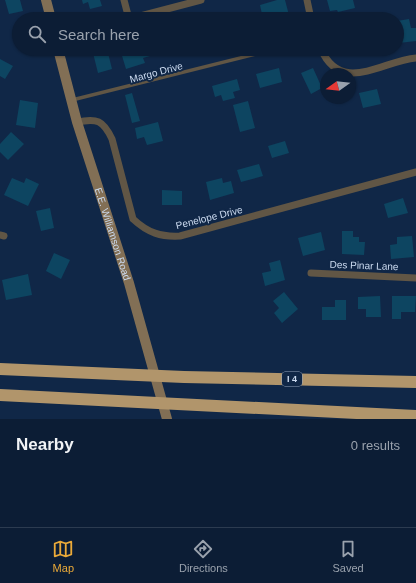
<!DOCTYPE html>
<html lang="en">
<head>
<meta charset="utf-8">
<style>
	body { margin:0; font-family:Helvetica,sans-serif; background:#15263d; color:#f1f3f6 }
	.compass { position:absolute; left:320px; top:68px; width:36px; height:36px; border-radius:50%; background:#0c1d35; box-shadow:0 1px 3px #0004; rotate:255deg }
	.list { margin:0; padding:0; list-style:none }
	h2 { display:flex; justify-content:space-between; align-items:center; height:52px; margin:0; padding:0 16px; font-size:17px }
	h2 small { font-size:13px; font-weight:400; color:#9aa2ad }
	.icon { flex:none; width:22px; height:22px; fill:none; stroke:currentColor; stroke-width:2; stroke-linecap:round; stroke-linejoin:round }
	.map { position:relative; flex:none; width:416px; height:419px; overflow:hidden }
	.search { position:absolute; background:#0c1d35; box-shadow:0 1px 3px #0004; left:12px; right:12px; top:12px; height:44px; display:flex; align-items:center; gap:10px; box-sizing:border-box; padding:0 14px; border-radius:22px; color:#9aa2ad; font-size:15px }
	.sheet { height:108px; background:#0c1d35 }
	nav { display:flex; justify-content:space-around; align-items:center; box-sizing:border-box; height:56px; border-top:1px solid #2c3b50; background:#0c1d35; font-size:11px; color:#9aa2ad }
	nav a { display:grid; justify-items:center; gap:2px }
	nav .on { color:#ebaa39 }
	.map>svg:first-child { display:block }
	.building { fill:#0d4561 }
	.lines { fill:none; stroke-linecap:round; stroke-linejoin:round }
	.lane { stroke:#615645; stroke-width:3.5 }
	.street { stroke:#615645; stroke-width:7 }
	.secondary { stroke:#826f55; stroke-width:10 }
	.highway { stroke:#b1956b; stroke-width:12 }
	.labels { text-anchor:middle; stroke-width:4; stroke-linejoin:round; paint-order:stroke }
	.shield { fill:#102747; stroke:#94a5bd; stroke-width:1 }
	.shield-label { font-size:9px; font-weight:bold; fill:#ccdbf0 }
	.street-label { font-size:10px; fill:#ccdbf0; stroke:#102747 }
</style>
</head>
<body>
<div class="map">
<svg width="416" height="419" viewBox="0 0 416 419">
	<rect width="100%" height="100%" fill="#102747"/>
	<path class="building" d="M5,0H20L23,11L9,14Z
		M82,0H100L102,6L90,9L88,2L83,4Z
		M277,0H285L290,19H263L260,5Z
		M327,0H353L355,8L338,12L337,10L330,11Z
		M234,15L235,19H225L224,17Z
		M409,19L411,28H416V41L399,43L397,21Z
		M92,49H107L112,69L98,73Z
		M120,49H148L150,56L143,58L145,63L126,69Z
		M159,49H187L161,56Z
		M0,59L13,66L5,79L0,76Z
		M279,68L282,82L260,88L256,74Z
		M313,68L322,88L311,94L301,73Z
		M237,79L240,90L233,92L235,98L223,101L221,95L215,97L212,86Z
		M377,89L381,104L363,108L359,93Z
		M132,93L140,121L132,123L125,95Z
		M20,100L38,103L35,128L16,125Z
		M248,101L255,128L240,132L233,105Z
		M158,122L163,141L147,145L144,137L137,139L135,128Z
		M11,132L24,144L8,160L0,152V144Z
		M285,141L289,153L272,158L268,146Z
		M259,164L263,176L241,182L237,170Z
		M12,178L24,183L26,178L39,184L28,206L4,195Z
		M222,178L223,183L231,181L234,193L210,200L206,182Z
		M162,190L182,191V205H162Z
		M403,198L408,213L388,218L384,204Z
		M50,208L54,228L41,231L36,211Z
		M342,231H353V237H359V242H365L364,255L342,254Z
		M321,232L325,250L303,256L298,238Z
		M412,236L414,257L391,259L390,245L397,244V237Z
		M54,253L70,260L61,279L46,271Z
		M280,260L285,280L265,286L262,273L271,271L269,263Z
		M28,274L32,295L6,300L2,280Z
		M284,292L298,309L282,323L274,313L279,308L273,301Z
		M380,296L381,317H366V309H358V297Z
		M392,296H416L415,312H401V319H392Z
		M335,300H346V320H322V307H335Z"/>
	<g class="lines">
		<path class="lane" d="M72,100L268,51"/>
		<path class="street" d="M124,0L129,19
			M307,0L311,19
			M129,19L201,0
			M321,49C341,95 382,61 416,58
			M77,122C97,118 103,120 112,139L133,219C148,233 161,237 180,236L416,172
			M0,235L4,236
			M311,273L416,278"/>
		<g class="secondary">
			<path d="M46,0L51,19"/>
			<path id="s1" d="M58,49L77,122L129,283L167,419"/>
		</g>
		<path class="highway" d="M0,369L184,377L416,382
			M0,395L416,416"/>
	</g>
	<g class="labels">
		<rect class="shield" x="282" y="372" width="20" height="14" rx="3"/>
		<g class="shield-label">
			<text x="292" y="382">I 4</text>
		</g>
		<g class="street-label">
			<text transform="translate(156 72) rotate(-15)" y="4">Margo Drive</text>
			<text transform="translate(209 217) rotate(-14)" y="4">Penelope Drive</text>
			<text dy="4" stroke="none"><textPath href="#s1" startOffset="193">E.E. Williamson Road</textPath></text>
			<text transform="translate(364 265) rotate(2)" y="4">Des Pinar Lane</text>
		</g>
	</g>
</svg>
<svg class="compass" viewBox="-18 -18 36 36"><path d="M0-13l5 13h-10z" fill="#e53935"/><path d="M0 13l5-13h-10z" fill="#9aa2ad"/></svg>
<div class="search"><svg class="icon" aria-label="search" viewBox="0 0 24 24"><circle cx="10" cy="10" r="6"/><path d="M15 15l6 6"/></svg>Search here</div>
</div>
<section class="sheet">
<h2>Nearby<small>0 results</small></h2>
<ul class="list">
</ul>
</section>
<nav>
<a class="on"><svg class="icon" aria-label="map" viewBox="0 0 24 24"><path d="M3 6l6-2 6 2 6-2v14l-6 2-6-2-6 2zM9 4v14M15 6v14"/></svg>Map</a>
<a><svg class="icon" aria-label="directions" viewBox="0 0 24 24"><path d="M12 3l9 9-9 9-9-9zM9 14v-3h6M13 9l2 2-2 2"/></svg>Directions</a>
<a><svg class="icon" aria-label="saved" viewBox="0 0 24 24"><path d="M7 4h10v16l-5-4-5 4z"/></svg>Saved</a>
</nav>
</body>
</html>
